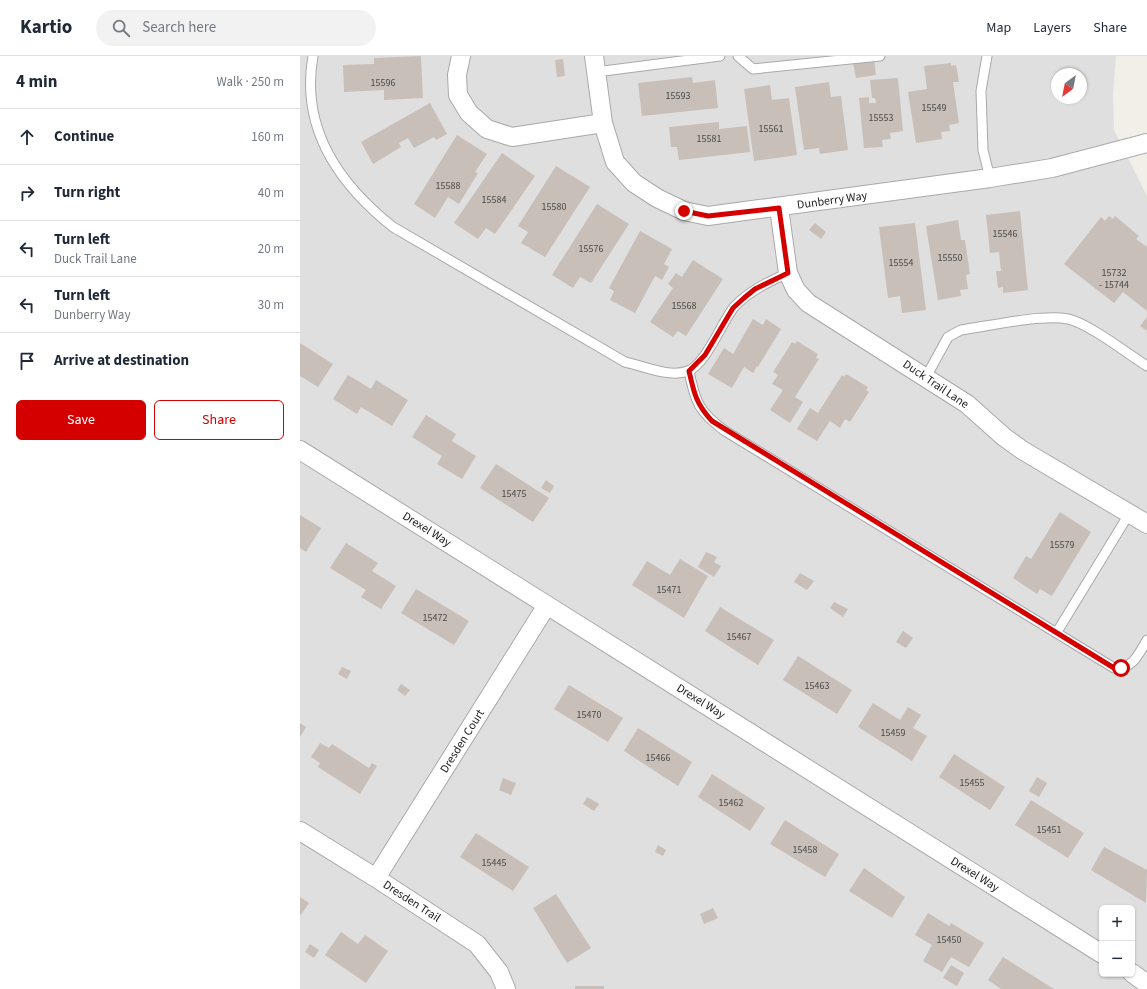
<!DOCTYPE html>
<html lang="en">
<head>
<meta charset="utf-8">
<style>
	body { margin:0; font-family:"Source Sans 3",sans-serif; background:#f2f2f3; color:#1f2937 }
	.controls { position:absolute; right:12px; bottom:12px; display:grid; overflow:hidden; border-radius:6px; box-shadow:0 1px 3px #0004 }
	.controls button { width:36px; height:36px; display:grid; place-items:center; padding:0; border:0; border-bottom:1px solid #e0e1e3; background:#fff; color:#1f2937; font:20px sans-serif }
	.compass { position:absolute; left:751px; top:12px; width:36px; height:36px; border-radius:50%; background:#fff; box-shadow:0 1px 3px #0004; rotate:212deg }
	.stop { position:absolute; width:12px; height:12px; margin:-9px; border:3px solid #d40000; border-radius:50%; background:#fff }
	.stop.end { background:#d40000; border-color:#fff; box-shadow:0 1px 4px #0008 }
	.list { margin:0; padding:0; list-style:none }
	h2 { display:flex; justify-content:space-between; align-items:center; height:52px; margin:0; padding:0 16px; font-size:17px }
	h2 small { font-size:13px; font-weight:400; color:#747a83 }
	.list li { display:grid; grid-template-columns:26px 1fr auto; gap:12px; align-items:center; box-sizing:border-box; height:56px; padding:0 16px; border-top:1px solid #e0e1e3 }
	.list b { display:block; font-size:15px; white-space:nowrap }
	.list p { margin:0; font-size:13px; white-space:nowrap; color:#747a83 }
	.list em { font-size:13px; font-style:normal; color:#747a83 }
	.actions { display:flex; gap:8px; padding:12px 16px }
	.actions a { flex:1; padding:9px 0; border:1px solid #d40000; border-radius:6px; text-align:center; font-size:14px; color:#d40000 }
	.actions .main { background:#d40000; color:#fff }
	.icon { flex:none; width:22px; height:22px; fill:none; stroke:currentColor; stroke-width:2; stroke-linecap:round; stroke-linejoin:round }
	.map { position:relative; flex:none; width:847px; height:933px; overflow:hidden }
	header { display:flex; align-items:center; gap:24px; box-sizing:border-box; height:56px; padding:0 20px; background:#fff; border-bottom:1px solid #e0e1e3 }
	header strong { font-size:19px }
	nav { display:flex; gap:22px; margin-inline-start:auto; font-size:14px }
	.search { width:280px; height:36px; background:#f2f2f3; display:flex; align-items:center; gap:10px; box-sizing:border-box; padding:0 14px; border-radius:22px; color:#747a83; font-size:15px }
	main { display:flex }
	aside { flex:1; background:#fff }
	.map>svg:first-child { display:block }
	.residential { fill:#e0dfdf; fill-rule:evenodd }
	.building { fill:#c7bfb8 }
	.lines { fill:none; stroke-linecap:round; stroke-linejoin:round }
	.service-casing { stroke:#a9a9a9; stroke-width:11 }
	.minor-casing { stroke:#a9a9a9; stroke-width:20 }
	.service { stroke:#fff; stroke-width:9 }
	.minor { stroke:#fff; stroke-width:18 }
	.route { stroke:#d40000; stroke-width:5 }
	.labels { text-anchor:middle; stroke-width:4; stroke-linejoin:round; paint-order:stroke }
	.number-label { font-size:10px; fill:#4b4948 }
	.street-label { font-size:12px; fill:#222; stroke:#fff }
</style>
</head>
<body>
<header>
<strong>Kartio</strong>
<div class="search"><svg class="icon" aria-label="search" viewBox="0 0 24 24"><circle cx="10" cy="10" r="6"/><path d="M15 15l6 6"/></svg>Search here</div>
<nav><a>Map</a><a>Layers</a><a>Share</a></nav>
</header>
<main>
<aside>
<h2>4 min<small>Walk · 250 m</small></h2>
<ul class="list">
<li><svg class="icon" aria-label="ahead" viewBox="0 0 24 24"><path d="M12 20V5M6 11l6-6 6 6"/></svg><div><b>Continue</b></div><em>160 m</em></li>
<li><svg class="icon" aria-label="right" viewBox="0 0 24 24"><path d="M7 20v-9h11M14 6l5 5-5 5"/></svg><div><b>Turn right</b></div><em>40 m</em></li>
<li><svg class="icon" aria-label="left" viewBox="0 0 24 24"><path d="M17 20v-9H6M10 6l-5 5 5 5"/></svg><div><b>Turn left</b><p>Duck Trail Lane</p></div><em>20 m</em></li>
<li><svg class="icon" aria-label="left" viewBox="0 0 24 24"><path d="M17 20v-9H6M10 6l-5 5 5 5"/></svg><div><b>Turn left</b><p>Dunberry Way</p></div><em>30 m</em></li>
<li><svg class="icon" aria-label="arrive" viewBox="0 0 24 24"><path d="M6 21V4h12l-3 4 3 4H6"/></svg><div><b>Arrive at destination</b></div></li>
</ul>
<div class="actions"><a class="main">Save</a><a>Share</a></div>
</aside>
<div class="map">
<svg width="847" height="933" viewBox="0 0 847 933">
	<rect width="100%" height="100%" fill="#f2efe9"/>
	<path class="residential" d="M0,0H816L813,38L814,74L847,140V933H0ZM757,18H781V42H757ZM802,852H832V918H802Z"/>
	<path class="building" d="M121,0L123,42L84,44V34L44,36L43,9L74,8V2Z
		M263,3L265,20L257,21L255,4Z
		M574,4L576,19L556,22L553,7Z
		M651,7V10L656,9L659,26H653L659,67L649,69L650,75L641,76L642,83L616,87L608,36L627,33L624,10Z
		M392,21L393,27L415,24L418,52L342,60L338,27Z
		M598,22L603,75L590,77L591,83L582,84L583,91L564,92L559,42L569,41V47H576L575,42H572L570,24Z
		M529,26L531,41L541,40L548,94L520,98L519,92L504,94L495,31Z
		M470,29L472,44L489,42L497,99L454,105L444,33Z
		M130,47L147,78L136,84L134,81L114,92L108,82L99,87L101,91L73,108L61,86Z
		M419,66V73L447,70L450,96L379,104L377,91H371L369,71Z
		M157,79L187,98L175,116L178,117L159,148L148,141L135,162L114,148Z
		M202,97L235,120L195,178L186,172L178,183L154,167Z
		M256,110L290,131L245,201L221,187L228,176L218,170Z
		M297,148L329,168L291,227L280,221L273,232L252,219Z
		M720,155L728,234L703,237V231L698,232L696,215H701L699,196L690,197L686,159Z
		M809,160L813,163L815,160L839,180L836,183L847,191V255L823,236L814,247L764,208L801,161L805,165Z
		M658,164L661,184H665L670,218L666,219L668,233L660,234L661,240L638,244L626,170Z
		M515,167L526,176L521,183L509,174Z
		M615,167L626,254L602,257L600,240L588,242L579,171Z
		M340,175L372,193L364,208L369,211L362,224L355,220L335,257L310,244L314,235L309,232Z
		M393,204L423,223L386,280L378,275L373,281L350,266L373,232L368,228L376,217L382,221Z
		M847,261V275L840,270Z
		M453,263L463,269L466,263L481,273L458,311L457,310L453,317L444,311L432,332L408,318L424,292L433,298Z
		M497,285L518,298L516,302L519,303L495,341L503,346L490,367L470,354L483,334L472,328L478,319L473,316L492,286L495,288Z
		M0,287L33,308L18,331L0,320Z
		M546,318L568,331L566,334L569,336L550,366L545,363L540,372L530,365L517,385L497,373L510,352L518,357L542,319L544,321Z
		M48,319L71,333L76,324L108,344L92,370L61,351L57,358L33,343Z
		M126,359L156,378L152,385L176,400L162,423L137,408L142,400L112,381Z
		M196,408L249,442L233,466L180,432Z
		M246,424L254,430L250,437L241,432Z
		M760,456L791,476L752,540L740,533L737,538L713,522L726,500L731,503Z
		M0,459L21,472L6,496L0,492Z
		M46,487L78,507L72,515L96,530L81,553L61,541L66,534L30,512Z
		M406,496L417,501L414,506L421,510L414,521L398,511Z
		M380,503L408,520L384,562L332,529L347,505L370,519Z
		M500,517L514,525L507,534L494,526Z
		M116,533L169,565L154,589L101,557Z
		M534,546L548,553L543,561L530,552Z
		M420,551L474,584L458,609L405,575Z
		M603,575L613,582L606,592L596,586Z
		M498,600L552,634L537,658L483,624Z
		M42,611L51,615L47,623L38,618Z
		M101,628L110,634L105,640L97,634Z
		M269,629L323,662L308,686L254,653Z
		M573,647L600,664L608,651L621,659L613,672L627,680L612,705L558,671Z
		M0,667L6,671L0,681Z
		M338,672L392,706L378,730L324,695Z
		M20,687L29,692L32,688L69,712L72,707L77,710L60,738L18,711L20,707L11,701Z
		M654,698L705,731L690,754L639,721Z
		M412,718L465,752L450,775L398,741Z
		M737,721L747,727L739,741L729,735Z
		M203,722L216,727L211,739L199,734Z
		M287,741L299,748L294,755L283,748Z
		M731,744L784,777L768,802L715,769Z
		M485,764L539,798L525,821L470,788Z
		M176,777L229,811L213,835L160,801Z
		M358,789L366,794L363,800L355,796Z
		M804,791L847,814L846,847L791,814Z
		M564,812L605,841L592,862L549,835Z
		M256,838L291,892L267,907L233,852Z
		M0,841L9,847L0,860Z
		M413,852L418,862L404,868L400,858Z
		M628,857L649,870L651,867L684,887L669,911L651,901L642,916L623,905L632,889L615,879Z
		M41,876L58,888L65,879L88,895L66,927L25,899Z
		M10,888L19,894L14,902L5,896Z
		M703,901L754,933H701L688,924Z
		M651,909L664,917L657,930L643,922Z
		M275,930H304V933H275Z"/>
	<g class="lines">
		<g class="service-casing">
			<path id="service" d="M13,0C0,73 39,128 93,171L325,306C344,310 369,322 388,315C406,308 422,266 434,251C449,235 468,226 488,217
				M438,0L453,13L580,0
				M687,0L681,35L683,94L690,122
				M296,16L420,0
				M389,315C395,346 399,356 425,375L814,612C833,613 838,599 847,584
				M626,321L648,281L661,274C689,270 741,258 768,263C788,267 828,298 847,310
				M757,576L829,458"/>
		</g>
		<g class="minor-casing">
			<path id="minor" d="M161,0L157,19L158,39L169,57L187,73L212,81L303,67
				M294,0L303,67L315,106L334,127L357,142L384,155L408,160L690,122L752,112L847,87
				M479,152L488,217L496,234L508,247L667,348L704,381L722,394L847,468
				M0,394L802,898
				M0,775L76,822L177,888L199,916L206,933
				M76,822L247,549
				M832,917L847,928"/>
		</g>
		<use href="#service" class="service"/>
		<use href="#minor" class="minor"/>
	</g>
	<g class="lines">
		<path class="route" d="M384,155L408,160L479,152L488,217L455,233L444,242L433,252L405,299L389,315C394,337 396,348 412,365L814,612H821"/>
	</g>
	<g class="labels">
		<g class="number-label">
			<text x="83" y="30">15596</text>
			<text x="378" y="43">15593</text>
			<text x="634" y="55">15549</text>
			<text x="581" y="65">15553</text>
			<text x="471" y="76">15561</text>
			<text x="409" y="86">15581</text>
			<text x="148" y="133">15588</text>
			<text x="194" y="147">15584</text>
			<text x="254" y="154">15580</text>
			<text x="705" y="181">15546</text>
			<text x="291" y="196">15576</text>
			<text x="650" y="205">15550</text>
			<text x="601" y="210">15554</text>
			<text x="814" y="220">15732<tspan x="814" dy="12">- 15744</tspan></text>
			<text x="384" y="253">15568</text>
			<text x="214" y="441">15475</text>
			<text x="762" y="492">15579</text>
			<text x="369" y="537">15471</text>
			<text x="135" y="565">15472</text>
			<text x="439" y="584">15467</text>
			<text x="517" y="633">15463</text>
			<text x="289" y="662">15470</text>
			<text x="593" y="680">15459</text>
			<text x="358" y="705">15466</text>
			<text x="672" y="730">15455</text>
			<text x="431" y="750">15462</text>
			<text x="749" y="777">15451</text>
			<text x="505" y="797">15458</text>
			<text x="194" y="810">15445</text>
			<text x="649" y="887">15450</text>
		</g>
		<g class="street-label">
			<text transform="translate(532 144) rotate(-8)" y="4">Dunberry Way</text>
			<text transform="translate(636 328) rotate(34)" y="4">Duck Trail Lane</text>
			<text transform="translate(127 473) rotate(32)" y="4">Drexel Way</text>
			<text transform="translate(401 645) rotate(32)" y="4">Drexel Way</text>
			<text transform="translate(162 685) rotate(-58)" y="4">Dresden Court</text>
			<text transform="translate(675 818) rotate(32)" y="4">Drexel Way</text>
			<text transform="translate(112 845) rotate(33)" y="4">Dresden Trail</text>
		</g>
	</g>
</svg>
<div class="controls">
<button>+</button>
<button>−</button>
</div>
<svg class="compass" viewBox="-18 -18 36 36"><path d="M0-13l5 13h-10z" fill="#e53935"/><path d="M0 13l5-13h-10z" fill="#747a83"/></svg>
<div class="stop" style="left:821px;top:612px"></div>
<div class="stop end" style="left:384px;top:155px"></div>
</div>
</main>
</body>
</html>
